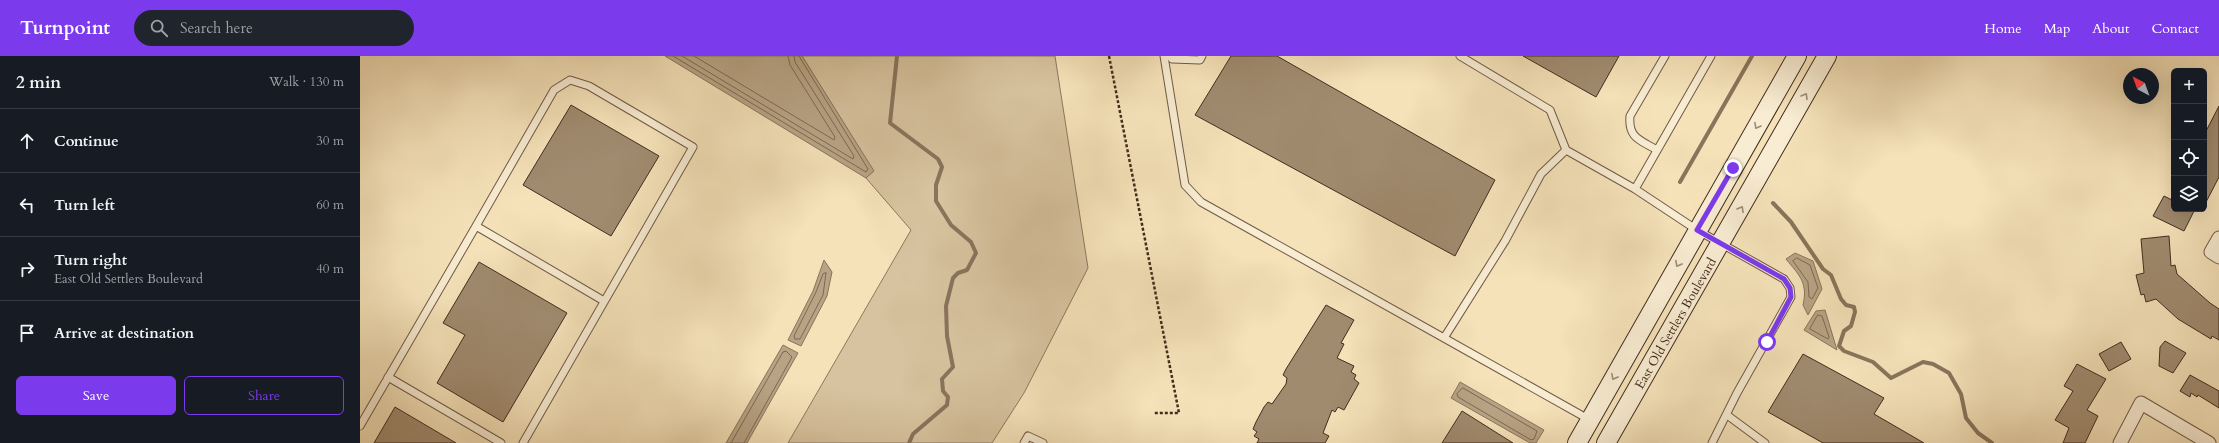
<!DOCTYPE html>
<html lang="en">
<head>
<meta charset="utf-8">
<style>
	body { margin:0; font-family:Cardo,serif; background:#20242c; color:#f1f3f6 }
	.controls { position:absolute; right:12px; top:12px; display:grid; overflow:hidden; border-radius:6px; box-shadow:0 4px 16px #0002 }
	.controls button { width:36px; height:36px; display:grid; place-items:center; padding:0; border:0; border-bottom:1px solid #363941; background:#171b24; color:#f1f3f6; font:20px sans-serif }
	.compass { position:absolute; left:1763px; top:12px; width:36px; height:36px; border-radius:50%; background:#171b24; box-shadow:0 4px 16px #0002; rotate:319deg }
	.stop { position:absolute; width:12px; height:12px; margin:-9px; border:3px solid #7c3aed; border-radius:50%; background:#fff }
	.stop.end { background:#7c3aed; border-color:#fff; box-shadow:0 1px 4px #0008 }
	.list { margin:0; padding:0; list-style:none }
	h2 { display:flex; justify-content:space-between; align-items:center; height:52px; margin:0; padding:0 16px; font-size:17px }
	h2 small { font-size:13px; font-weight:400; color:#9ea1a6 }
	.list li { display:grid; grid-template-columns:26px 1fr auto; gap:12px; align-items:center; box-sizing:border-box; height:64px; padding:0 16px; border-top:1px solid #363941 }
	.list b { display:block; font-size:15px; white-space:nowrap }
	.list p { margin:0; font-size:13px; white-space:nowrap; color:#9ea1a6 }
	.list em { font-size:13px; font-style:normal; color:#9ea1a6 }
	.actions { display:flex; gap:8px; padding:12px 16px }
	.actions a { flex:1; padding:9px 0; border:1px solid #7c3aed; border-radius:6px; text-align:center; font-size:14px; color:#7c3aed }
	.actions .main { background:#7c3aed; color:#fff }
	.icon { flex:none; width:22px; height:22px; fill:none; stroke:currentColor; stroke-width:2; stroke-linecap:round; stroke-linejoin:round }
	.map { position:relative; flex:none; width:1859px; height:387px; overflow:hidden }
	header { display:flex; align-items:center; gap:24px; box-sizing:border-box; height:56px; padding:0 20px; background:#7c3aed; color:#fff }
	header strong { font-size:19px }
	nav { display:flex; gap:22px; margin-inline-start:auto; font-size:14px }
	.search { width:280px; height:36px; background:#20242c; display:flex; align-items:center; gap:10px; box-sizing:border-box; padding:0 14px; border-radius:22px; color:#9ea1a6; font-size:15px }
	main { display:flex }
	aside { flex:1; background:#171b24 }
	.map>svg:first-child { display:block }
	.green { fill:#d7c39f; stroke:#8d785f }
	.water { fill:#b8a485; stroke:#89745c }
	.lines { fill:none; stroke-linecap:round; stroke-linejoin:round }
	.shore { stroke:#7e6852; stroke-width:1 }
	.stream { stroke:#89745c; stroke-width:4 }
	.building { fill:#a08b6f; stroke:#432c1f }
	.lane-casing { stroke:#705a46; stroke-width:9 }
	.street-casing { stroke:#705a46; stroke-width:15 }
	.secondary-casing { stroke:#432c1f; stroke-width:20 }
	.path { stroke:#432c1f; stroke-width:2.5; stroke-dasharray:3 2; stroke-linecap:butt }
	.lane { stroke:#f8ecd2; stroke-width:7 }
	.street { stroke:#f8ecd2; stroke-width:13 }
	.secondary { stroke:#f8ecd2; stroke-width:18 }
	.oneway { stroke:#9e8c78 }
	.route { stroke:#7c3aed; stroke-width:5 }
	.labels { text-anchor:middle; stroke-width:4; stroke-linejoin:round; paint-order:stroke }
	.street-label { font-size:13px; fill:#432c1f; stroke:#f8ecd2 }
</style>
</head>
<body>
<header>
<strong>Turnpoint</strong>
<div class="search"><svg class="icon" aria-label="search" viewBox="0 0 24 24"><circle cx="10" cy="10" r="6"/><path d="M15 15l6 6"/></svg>Search here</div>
<nav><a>Home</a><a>Map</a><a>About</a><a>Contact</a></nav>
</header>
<main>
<aside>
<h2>2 min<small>Walk · 130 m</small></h2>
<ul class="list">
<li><svg class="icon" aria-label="ahead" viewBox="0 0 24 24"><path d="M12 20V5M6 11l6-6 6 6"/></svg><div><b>Continue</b></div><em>30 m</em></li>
<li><svg class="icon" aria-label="left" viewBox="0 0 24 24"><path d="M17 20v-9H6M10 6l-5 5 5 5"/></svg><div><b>Turn left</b></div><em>60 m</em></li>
<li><svg class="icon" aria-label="right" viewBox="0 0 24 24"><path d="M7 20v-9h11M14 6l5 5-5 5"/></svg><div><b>Turn right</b><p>East Old Settlers Boulevard</p></div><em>40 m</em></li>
<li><svg class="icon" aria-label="arrive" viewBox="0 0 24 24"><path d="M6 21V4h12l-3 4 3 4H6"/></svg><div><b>Arrive at destination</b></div></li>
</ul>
<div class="actions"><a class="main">Save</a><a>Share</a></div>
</aside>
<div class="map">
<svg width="1859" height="387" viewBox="0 0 1859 387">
	<rect width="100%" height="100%" fill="#f5e2b9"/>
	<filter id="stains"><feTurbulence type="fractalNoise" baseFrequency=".005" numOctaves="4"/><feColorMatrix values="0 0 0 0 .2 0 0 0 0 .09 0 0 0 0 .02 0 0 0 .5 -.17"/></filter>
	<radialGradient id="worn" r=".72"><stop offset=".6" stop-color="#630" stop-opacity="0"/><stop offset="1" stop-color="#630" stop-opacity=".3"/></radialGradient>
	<path class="green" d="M442,0H695L728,212L664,337L632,387H428L551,174L506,122L513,115Z"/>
	<path class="water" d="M305,0H442L514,115L506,122Z
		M1435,197L1453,205L1462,233L1448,259L1443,249C1448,227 1440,220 1426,203Z
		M464,204L472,216L467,240L441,290L428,284L453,235Z
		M1465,254L1477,294L1444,274L1456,255Z
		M423,289L438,297L387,387H366Z
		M1100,326L1184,374L1176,387H1170L1091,342Z"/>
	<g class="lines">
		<path class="shore" d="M313,0L506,116L508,113L439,0
			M322,0L493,103L494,100L435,6L434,0
			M334,0L474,84L475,81L430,9L428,0
			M1437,202L1450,209L1458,232L1452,243L1449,241L1448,226L1433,205Z
			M466,217L463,239L440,283H435L434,280L456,236L463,218Z
			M1458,259L1462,260L1469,281L1468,283L1450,273Z
			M1103,332L1177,375L1174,383L1171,384L1098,341L1097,338Z
			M371,387L423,296L426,295L432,301L384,387"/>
		<path class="stream" d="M537,0L530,67L578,103L582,111L576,129V145L591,169L611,186L616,197L607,214L598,217L593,222L586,250L587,280L593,311L582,323L583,335L588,341L587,349L553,378L549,387
			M1320,126L1392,0
			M1413,147L1431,166L1463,213L1471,219L1481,243L1486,249L1494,251L1495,256L1491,270L1484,275L1479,290L1484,295L1513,306L1531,322L1563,306L1573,308L1589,317L1601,338L1606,362L1618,377L1632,387"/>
	</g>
	<path class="building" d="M871,0H917L1135,124L1095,200L835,59Z
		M1163,0H1259L1236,41Z
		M211,49L299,100L251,180L163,129Z
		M1859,50V121L1844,150V79Z
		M1804,140L1814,145V153H1835L1824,175L1793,160Z
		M1809,180L1811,210L1815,209L1817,218L1850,247L1859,253V284L1852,280L1851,283L1818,263L1796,243L1786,246L1784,238L1781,239L1776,219L1784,217L1781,183Z
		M119,206L207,257L143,366L77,327L105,279L83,267Z
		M966,249L994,264L981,287L984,288L977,302L994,310L991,316L996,319L994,323L999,327L984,354L978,351L975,356L972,354L963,377L969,380L965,387H897L899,383L894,380L897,376L893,373L896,366L904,351L908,346L912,348L926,328L927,322L923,319L926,313Z
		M1805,285L1826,297L1813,317L1799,310L1800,291Z
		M1761,286L1771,303L1749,315L1739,298Z
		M1443,298L1524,342L1514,358L1564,387H1463L1408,356Z
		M1717,308L1746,323L1727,354L1738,360L1725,387H1703L1709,372L1695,364L1713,335L1704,330Z
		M1830,319L1859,335V352L1838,339L1837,341L1831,337L1830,341L1820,335Z
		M35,351L96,387H14Z
		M1102,355L1153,387H1082Z"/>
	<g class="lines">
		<g class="lane-casing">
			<path id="lane" d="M804,0L825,129L841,146L1084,282
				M810,0L812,3L840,4L842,0
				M1100,0L1190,54L1206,94L1275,133L1337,174L1424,223L1430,232L1431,241L1377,337L1352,387
				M1206,94L1181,118L1145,185L1084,282L1230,364
				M1297,94C1280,84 1268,82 1270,60L1305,0
				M1275,133L1351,0
				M28,321L141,387
				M1367,359L1405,387
				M0,370L116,170
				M163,387L333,91L229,30L210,24L194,34L116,170L244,245
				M664,387L668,380L683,387"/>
		</g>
		<g class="street-casing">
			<path id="street" d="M1859,182L1851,196L1859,201
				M1760,387L1781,347L1849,387"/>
		</g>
		<g class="secondary-casing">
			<path id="secondary" d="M1217,387L1437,0
				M1246,387L1467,0"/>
		</g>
		<path class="path" d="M749,0L819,357H793"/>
		<use href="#lane" class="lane"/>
		<use href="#street" class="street"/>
		<use href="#secondary" class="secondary"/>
	</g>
	<defs><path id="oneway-chevron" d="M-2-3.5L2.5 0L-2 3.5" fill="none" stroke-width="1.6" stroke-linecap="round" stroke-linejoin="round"/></defs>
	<g class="oneway">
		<use href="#oneway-chevron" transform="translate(1445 40) rotate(-60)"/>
		<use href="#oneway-chevron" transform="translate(1397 70) rotate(120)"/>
		<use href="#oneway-chevron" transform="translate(1381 153) rotate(-60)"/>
		<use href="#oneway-chevron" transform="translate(1318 208) rotate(119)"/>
		<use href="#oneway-chevron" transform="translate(1254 321) rotate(119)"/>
	</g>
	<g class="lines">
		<path class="route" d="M1373,112L1337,174L1424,223L1430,232L1431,241L1407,286"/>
	</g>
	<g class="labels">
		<g class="street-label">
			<text transform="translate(1315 267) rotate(-60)" y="5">East Old Settlers Boulevard</text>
		</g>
	</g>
	<rect width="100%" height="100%" filter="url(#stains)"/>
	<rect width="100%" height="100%" fill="url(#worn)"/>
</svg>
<div class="controls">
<button>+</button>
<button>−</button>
<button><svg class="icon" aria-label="locate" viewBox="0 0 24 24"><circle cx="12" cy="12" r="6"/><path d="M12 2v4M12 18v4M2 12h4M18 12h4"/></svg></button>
<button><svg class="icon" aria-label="layers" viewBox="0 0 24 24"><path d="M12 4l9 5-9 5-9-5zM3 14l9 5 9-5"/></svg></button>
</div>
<svg class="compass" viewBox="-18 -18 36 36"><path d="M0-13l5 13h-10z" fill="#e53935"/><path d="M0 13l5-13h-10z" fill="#9ea1a6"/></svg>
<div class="stop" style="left:1407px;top:286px"></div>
<div class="stop end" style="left:1373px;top:112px"></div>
</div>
</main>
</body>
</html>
